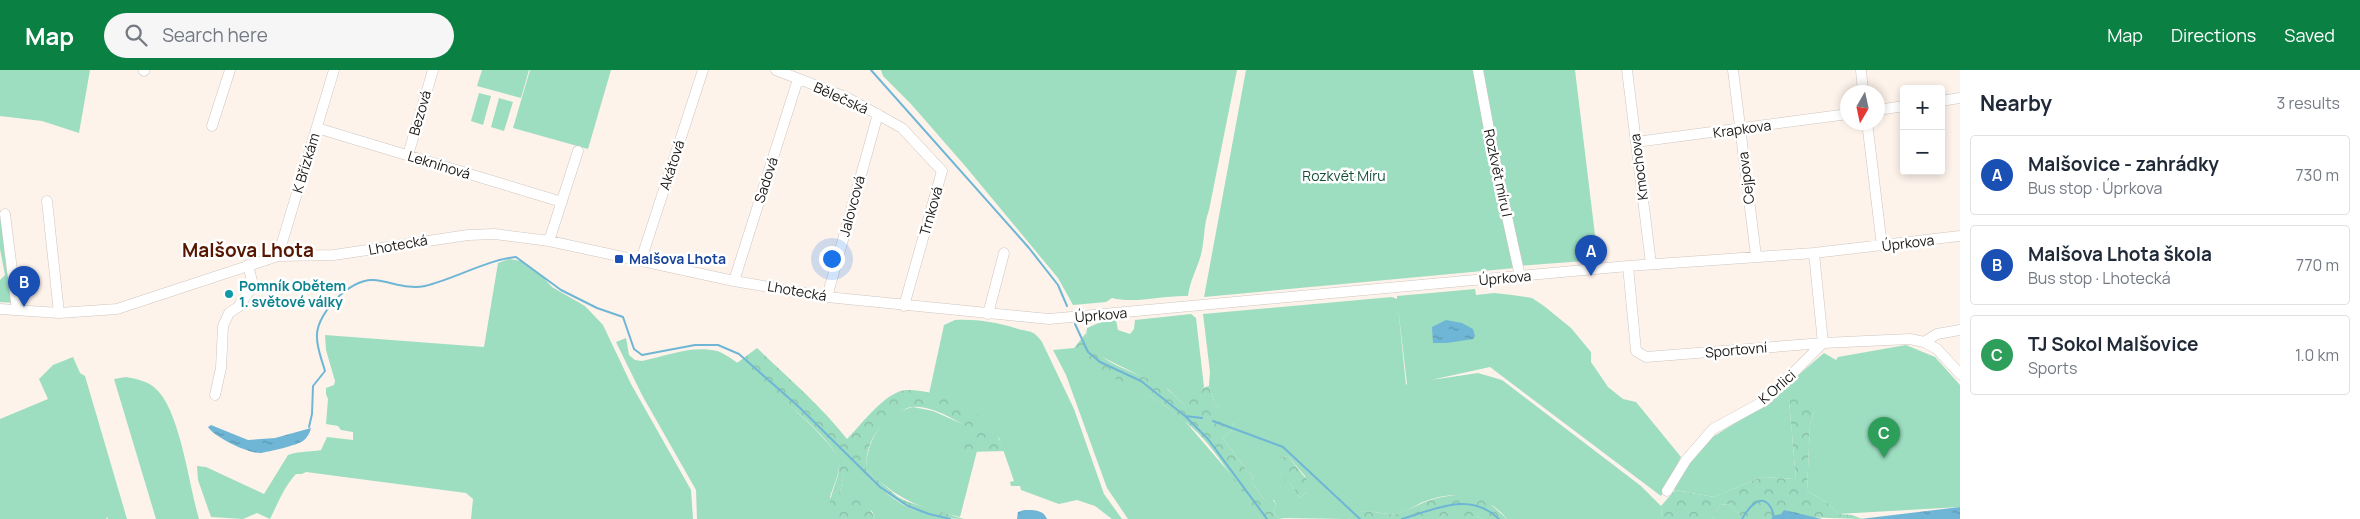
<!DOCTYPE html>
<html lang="en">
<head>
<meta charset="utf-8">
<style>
	body { margin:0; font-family:Manrope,sans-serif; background:#f6f6f7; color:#1f2937 }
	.controls { position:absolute; right:15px; top:15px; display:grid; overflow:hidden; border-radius:5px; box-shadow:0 2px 8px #0003 }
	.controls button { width:45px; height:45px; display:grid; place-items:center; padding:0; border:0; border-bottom:1px solid #e0e1e3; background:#fff; color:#1f2937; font:25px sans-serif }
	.compass { position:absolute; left:1840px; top:15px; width:45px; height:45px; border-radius:50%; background:#fff; box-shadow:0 2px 8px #0003; rotate:189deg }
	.you { position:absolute; left:831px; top:188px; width:18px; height:18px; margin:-12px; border:4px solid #fff; border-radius:50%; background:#1a73e8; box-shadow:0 0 0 8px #1a73e833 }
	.badge { display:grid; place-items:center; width:32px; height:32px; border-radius:50%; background:#0b8043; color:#fff; font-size:16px; font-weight:700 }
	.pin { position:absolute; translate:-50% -41px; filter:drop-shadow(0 1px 2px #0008) }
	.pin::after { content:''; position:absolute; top:26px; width:18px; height:15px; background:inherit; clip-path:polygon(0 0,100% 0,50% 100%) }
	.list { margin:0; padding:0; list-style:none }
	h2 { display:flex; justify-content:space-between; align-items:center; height:65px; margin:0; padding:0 20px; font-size:21px }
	h2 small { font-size:16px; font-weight:400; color:#747a83 }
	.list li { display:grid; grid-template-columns:32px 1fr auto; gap:15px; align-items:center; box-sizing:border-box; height:80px; margin:0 10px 10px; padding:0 10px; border:1px solid #e0e1e3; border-radius:5px }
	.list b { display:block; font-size:19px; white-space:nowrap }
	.list p { margin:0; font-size:16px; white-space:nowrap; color:#747a83 }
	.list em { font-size:16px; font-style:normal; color:#747a83 }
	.icon { flex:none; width:28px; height:28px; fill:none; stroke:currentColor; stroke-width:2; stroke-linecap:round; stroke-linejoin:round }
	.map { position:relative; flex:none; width:1960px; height:449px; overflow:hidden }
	header { display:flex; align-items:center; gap:30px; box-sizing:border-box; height:70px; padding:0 25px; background:#0b8043; color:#fff }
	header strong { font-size:24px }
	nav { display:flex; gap:28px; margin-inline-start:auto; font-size:18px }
	.search { width:350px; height:45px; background:#f6f6f7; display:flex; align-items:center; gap:12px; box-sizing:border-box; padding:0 18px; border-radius:28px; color:#747a83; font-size:19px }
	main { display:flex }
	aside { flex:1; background:#fff }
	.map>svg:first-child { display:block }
	.green { fill:#9dddc0; fill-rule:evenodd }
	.forest { fill:url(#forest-crowns) }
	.water { fill:url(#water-ripples) }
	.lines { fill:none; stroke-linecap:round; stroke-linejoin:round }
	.stream { stroke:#6fb6d6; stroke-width:2 }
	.minor-casing { stroke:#cfc5be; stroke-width:11 }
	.minor { stroke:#fff; stroke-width:10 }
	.transit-dot { fill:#1a4fb4; stroke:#fff; stroke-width:2 }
	.culture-dot { fill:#0f9aa8; stroke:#fff; stroke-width:2 }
	.labels { text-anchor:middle; stroke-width:5; stroke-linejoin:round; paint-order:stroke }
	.street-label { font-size:14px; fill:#1a1714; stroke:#fff }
	.park-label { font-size:14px; fill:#144e39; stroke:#fff }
	.transit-label { font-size:14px; font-weight:bold; fill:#164399; stroke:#fff; text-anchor:start }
	.culture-label { font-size:14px; font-weight:bold; fill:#0d838f; stroke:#fff; text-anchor:start }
	.district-label { font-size:19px; font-weight:bold; fill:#561600; stroke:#fff }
</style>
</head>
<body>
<header>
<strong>Map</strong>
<div class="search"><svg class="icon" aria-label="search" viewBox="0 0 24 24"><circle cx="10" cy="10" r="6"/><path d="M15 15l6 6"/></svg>Search here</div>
<nav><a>Map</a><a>Directions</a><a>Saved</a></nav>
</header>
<main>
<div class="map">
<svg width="1960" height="449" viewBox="0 0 1960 449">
	<defs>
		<pattern id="forest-crowns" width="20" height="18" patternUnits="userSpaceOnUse" patternTransform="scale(1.25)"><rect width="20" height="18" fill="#9dddc0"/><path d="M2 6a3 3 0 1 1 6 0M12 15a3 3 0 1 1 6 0" fill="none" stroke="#87bda4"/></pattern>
		<pattern id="water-ripples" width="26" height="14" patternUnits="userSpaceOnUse" patternTransform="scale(1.25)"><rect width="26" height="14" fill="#6fb6d6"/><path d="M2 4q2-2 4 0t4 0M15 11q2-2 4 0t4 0" fill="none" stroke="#5a93ac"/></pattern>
	</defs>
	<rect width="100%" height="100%" fill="#fdf3eb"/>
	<path class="green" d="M0,0H90L79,63L42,51L0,46Z
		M482,0H529L521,28L477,16Z
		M530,0H611L588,79L513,58Z
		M881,0H1237L1209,140C1203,156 1205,173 1200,188C1196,201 1190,211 1188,226C1164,225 1135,234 1112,228L1106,232L1073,235L1058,208L966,97L911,34L883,6Z
		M1246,0H1575L1598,190L1516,196L1515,198L1204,227Z
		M479,23L491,26L483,55L471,51Z
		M499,28L513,32L504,61L491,57Z
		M0,148L4,149L16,233L0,232V210L5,205L0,179Z
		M509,189L522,191L542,206L552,217L585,236L603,255L631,314L691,420L693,449H471L473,429L466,423L306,402L302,404H296C284,417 278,433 270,449L257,443L243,449L211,447L198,410L197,396L206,397L264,424L288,385C298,381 311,382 321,380L327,367L353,370V362L341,360L338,356L326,354L328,329L326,324V318L334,315L335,311L326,280L325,265L484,277L498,193Z
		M1475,219L1476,225L1494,223L1512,225L1532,228L1544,236L1571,258L1591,282V292L1608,317L1623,329L1636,332L1681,387L1661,426L1490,297L1431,310L1478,303L1502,310L1641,416L1661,436L1662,449H1507C1485,422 1454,420 1423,432C1414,436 1405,443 1395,444C1381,445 1359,435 1348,449L1278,448L1273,441L1276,434L1274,430H1265L1252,413L1253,405L1247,401L1223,368L1232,360L1234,353L1215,334L1209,316L1210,302L1203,244L1392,227L1397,229V226ZM1398,237L1407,314L1406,315ZM1288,386L1305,406L1307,422L1299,428L1290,412L1282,405L1280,387Z
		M1191,244L1196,248L1204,317L1188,334H1183L1169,320L1102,287C1091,279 1084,272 1087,258L1101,252L1116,250L1118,260L1130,264L1134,259L1135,250Z
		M955,250C977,249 995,252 1015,258C1028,263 1032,258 1042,272L1074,339L1104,424L1122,449H1112L1095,436L1077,430L1059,434L1021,420L1020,416H1011L1010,412L1014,411L999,368L929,324L944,255Z
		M626,268L629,285L635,290L642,291C666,286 692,275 717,281C737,286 834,370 839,390C841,401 833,417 830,427L843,447L847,449H697L696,420L642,325L616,272Z
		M1906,275L1935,287L1960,315V437L1838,444L1828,433L1807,421L1810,355L1814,342L1789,330L1796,409L1761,407L1714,427L1670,419L1686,392L1711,368L1761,337L1824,283L1836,290L1838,287Z
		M1074,278L1094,295L1160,332L1185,351L1233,407L1261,449H1128L1107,418L1066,305L1053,280Z
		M73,287L80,303L85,306L127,449H108L107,447L106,449H0V349L48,329L39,309L53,295Z
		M126,307C137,309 147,311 155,318C180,339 189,416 199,449H156L114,309Z
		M913,337L933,341L967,356L958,371L968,382L977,381L960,447C914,436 902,431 866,400C866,371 883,343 913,337Z
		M844,402C872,403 880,421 902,434C915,442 931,445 947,449H875L872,441L840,423Z
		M1729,434L1743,449H1713L1720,435Z
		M1442,446H1477L1483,449H1438Z"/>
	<path class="forest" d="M1086,263C1088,291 1137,302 1159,314C1169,319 1176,327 1183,334H1188C1192,327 1201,317 1209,316L1215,334L1234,352L1232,360L1223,368L1247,401L1253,405L1252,413L1265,430H1273L1276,434L1273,441L1278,448L1285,449H1261C1236,416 1216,375 1182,349C1174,343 1166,336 1158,331C1131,315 1093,303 1074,278Z
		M757,278C788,308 820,335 847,369C861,355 879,330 898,322C918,314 965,333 981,347C991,356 1000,369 1005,381L968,382L961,379L958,371L966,356C951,348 930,335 912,337C904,338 898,343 892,347C873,361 866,377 866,400L898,427L908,432L964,449C943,449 919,445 901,433C880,420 870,402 844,403L840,423C857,428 868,431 875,449H847L831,444C826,425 841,410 839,392C836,369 758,309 737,293Z
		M1811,326L1814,342L1810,355L1807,421L1828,433L1838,444L1852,445L1862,449L1774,446L1771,449H1743L1729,434L1720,435L1713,449H1662L1661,436L1675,420L1714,427L1761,407L1796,409L1789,330Z
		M1288,386L1310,414L1307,422L1299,428L1290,412L1286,413L1282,405L1279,387Z
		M1467,424L1486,430L1507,449H1483L1477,446H1442L1438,449H1348C1359,434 1383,446 1395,444C1406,442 1415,436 1425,432C1438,427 1452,425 1467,424Z"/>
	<path class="water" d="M1446,250L1462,253L1473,259L1475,266L1473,269L1447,273H1433L1432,257Z
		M211,355L248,370L275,368L311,358C310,363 307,368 303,371C298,375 268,382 261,383C249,384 214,367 208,357Z
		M1960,437V449H1860Z
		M1024,440C1033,440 1043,439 1047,449H1017L1018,442Z
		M1784,440L1822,449H1771L1773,446L1781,444Z"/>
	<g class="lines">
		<path class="stream" d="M871,0L1029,178L1058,215L1067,236
			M1075,254L1088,282L1100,292L1141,311L1185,346L1208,369L1267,449
			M1185,346L1202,348
			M1213,351L1283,377L1360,449
			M309,357L312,344L313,316L325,301C322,290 316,277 317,264C318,242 350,209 373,210C390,211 407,220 425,216C455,209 486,190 516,187L561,220L597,238L623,247L634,279L642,285L695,275H718L739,284L799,337L880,417L908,436L929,444L950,449
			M1402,449C1436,439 1470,421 1499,449
			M1742,449C1747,440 1761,420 1771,438C1773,441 1773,445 1775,449"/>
		<g class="minor-casing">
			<path id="minor" d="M776,0L848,28L902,58L942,101L904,236
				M1478,0L1495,92L1520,206
				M1627,0L1651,194
				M1733,0L1756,186
				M1861,0L1863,22
				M144,1V0
				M1941,31L1960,28
				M1878,40L1904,36
				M1867,52L1882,176
				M212,56L230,0
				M317,58L562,132
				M1636,72L1848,44
				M408,85L433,0
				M47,131L59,243
				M5,144L17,240
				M549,171L578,81
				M1814,183L1823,273
				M278,186L334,0
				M641,190L703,0
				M1628,196L1636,281L1646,287L1823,273L1910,269L1924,272L1937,264L1960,260
				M734,211L798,9
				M827,227L878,44
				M0,239L59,243L117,239L278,186L334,185L468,165L495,164L549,171L734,211L827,227L1049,249L1628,196L1814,183L1960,166
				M988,244L1004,183
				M1924,272L1937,279L1960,304
				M215,325L221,298L223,256L229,243L238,237L248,223L252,211L248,195
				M1667,421L1686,390L1713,359L1766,330L1823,273"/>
		</g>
		<use href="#minor" class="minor"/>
	</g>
	<rect class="transit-dot" x="614" y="184" width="10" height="10" rx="2.5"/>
	<circle class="culture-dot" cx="229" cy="224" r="5"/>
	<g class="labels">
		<g class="street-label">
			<text transform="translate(841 28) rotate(24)" y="5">Bělečská</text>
			<text transform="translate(420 43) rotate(-74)" y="5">Bezová</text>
			<text transform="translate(1742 59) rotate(-8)" y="5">Krapkova</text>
			<text transform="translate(306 93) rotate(-73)" y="5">K Břízkám</text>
			<text transform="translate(439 95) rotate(17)" y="5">Leknínová</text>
			<text transform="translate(672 95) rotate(-72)" y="5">Akátová</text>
			<text transform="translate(1639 97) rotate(-97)" y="5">Kmochova</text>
			<text transform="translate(1498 103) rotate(78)" y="5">Rozkvět míru I</text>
			<text transform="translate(1746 108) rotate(-97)" y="5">Cejpova</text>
			<text transform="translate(766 110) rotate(-72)" y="5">Sadová</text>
			<text transform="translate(852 136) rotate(-75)" y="5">Jalovcová</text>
			<text transform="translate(931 141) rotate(-74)" y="5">Trnková</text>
			<text transform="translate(1908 173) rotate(-7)" y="5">Úprkova</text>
			<text transform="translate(398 175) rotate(-10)" y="5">Lhotecká</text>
			<text transform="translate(1505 208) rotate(-5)" y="5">Úprkova</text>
			<text transform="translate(797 221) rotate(10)" y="5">Lhotecká</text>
			<text transform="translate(1101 245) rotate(-5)" y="5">Úprkova</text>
			<text transform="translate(1736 280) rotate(-5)" y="5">Sportovní</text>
			<text transform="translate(1777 317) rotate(-41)" y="5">K Orlici</text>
		</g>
		<g class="park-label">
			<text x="1344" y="111">Rozkvět Míru</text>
		</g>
		<g class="transit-label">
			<text x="629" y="194">Malšova Lhota</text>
		</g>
		<g class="culture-label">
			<text x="239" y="221">Pomník Obětem<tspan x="239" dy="16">1. světové války</tspan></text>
		</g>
		<g class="district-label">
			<text x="248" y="187">Malšova Lhota</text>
		</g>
	</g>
</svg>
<div class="controls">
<button>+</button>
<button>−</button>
</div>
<svg class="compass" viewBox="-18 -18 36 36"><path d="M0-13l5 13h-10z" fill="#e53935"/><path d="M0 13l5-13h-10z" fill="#747a83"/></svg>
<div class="you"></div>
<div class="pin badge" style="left:1591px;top:206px;background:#1a4fb4">A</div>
<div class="pin badge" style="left:24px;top:237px;background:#1a4fb4">B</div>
<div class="pin badge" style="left:1884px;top:388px;background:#2e9e5b">C</div>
</div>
<aside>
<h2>Nearby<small>3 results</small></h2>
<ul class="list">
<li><span class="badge" style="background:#1a4fb4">A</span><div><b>Malšovice - zahrádky</b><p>Bus stop · Úprkova</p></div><em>730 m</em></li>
<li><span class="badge" style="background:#1a4fb4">B</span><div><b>Malšova Lhota škola</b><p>Bus stop · Lhotecká</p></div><em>770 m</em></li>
<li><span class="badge" style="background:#2e9e5b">C</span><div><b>TJ Sokol Malšovice</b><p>Sports</p></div><em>1.0 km</em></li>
</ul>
</aside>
</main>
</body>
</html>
